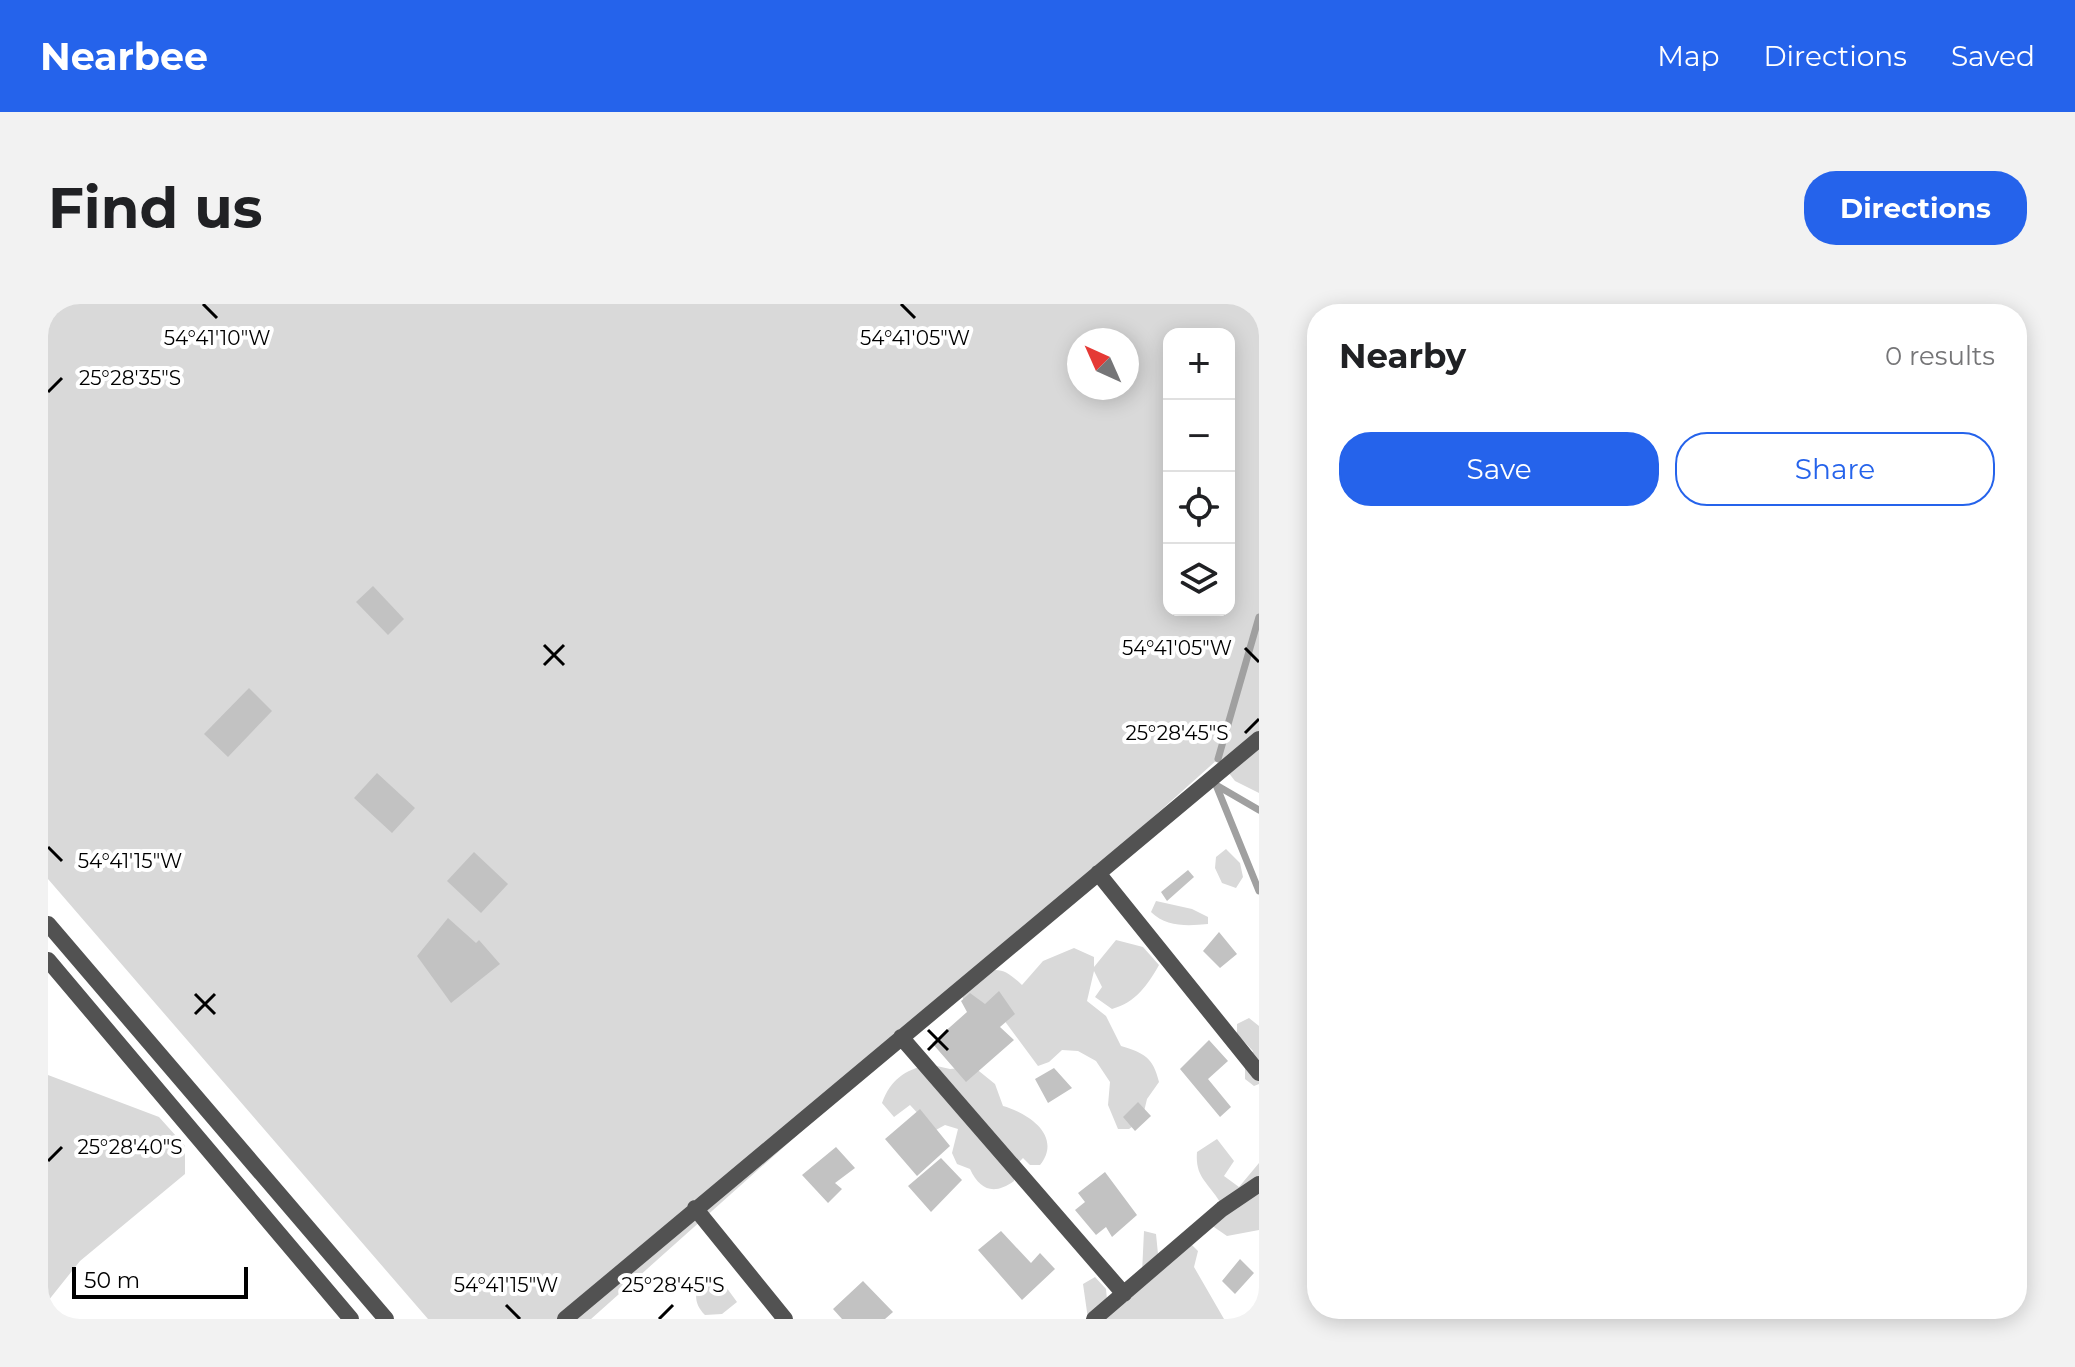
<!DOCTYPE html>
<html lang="en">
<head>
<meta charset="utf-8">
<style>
	body { margin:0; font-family:Montserrat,sans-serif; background:#f2f2f2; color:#202124 }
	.controls { position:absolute; right:24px; top:24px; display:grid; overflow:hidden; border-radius:16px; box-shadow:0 4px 20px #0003 }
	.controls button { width:72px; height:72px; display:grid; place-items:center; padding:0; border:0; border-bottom:2px solid #e0e0e0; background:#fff; color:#202124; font:40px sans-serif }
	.compass { position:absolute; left:1019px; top:24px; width:72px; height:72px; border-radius:50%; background:#fff; box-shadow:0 4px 20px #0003; rotate:315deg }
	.scale { position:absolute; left:24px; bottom:20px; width:176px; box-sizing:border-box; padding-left:8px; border:4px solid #000; border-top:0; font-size:22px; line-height:28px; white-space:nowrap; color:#000; -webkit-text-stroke:6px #fff; paint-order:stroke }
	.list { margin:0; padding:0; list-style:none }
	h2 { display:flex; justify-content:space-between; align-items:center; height:104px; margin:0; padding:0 32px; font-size:34px }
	h2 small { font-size:26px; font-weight:400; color:#757577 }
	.actions { display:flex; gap:16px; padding:24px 32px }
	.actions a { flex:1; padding:18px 0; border:2px solid #2563eb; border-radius:32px; text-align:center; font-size:28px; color:#2563eb }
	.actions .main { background:#2563eb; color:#fff }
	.icon { flex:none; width:44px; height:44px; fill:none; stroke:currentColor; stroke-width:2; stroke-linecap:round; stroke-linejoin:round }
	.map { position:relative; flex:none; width:1211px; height:1015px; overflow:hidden; border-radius:32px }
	header { display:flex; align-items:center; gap:48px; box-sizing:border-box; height:112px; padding:0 40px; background:#2563eb; color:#fff }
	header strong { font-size:38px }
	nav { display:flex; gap:44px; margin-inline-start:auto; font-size:28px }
	.intro { display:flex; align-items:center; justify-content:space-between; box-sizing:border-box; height:192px; padding:0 48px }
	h1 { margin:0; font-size:56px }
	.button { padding:20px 36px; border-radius:32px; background:#2563eb; color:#fff; font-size:28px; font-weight:700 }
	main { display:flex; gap:48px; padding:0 48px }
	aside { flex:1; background:#fff; border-radius:32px; box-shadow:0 4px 20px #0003 }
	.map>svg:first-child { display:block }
	.green { fill:#d9d9d9; fill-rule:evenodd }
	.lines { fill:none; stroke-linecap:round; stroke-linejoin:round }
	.stream { stroke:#a0a0a0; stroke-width:7 }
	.building { fill:#c2c2c2 }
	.street { stroke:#525252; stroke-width:16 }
	.ticks { fill:none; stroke:#000; stroke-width:3 }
	.ticks-label { font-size:20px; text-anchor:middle; fill:#000; stroke:#fff; stroke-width:8; stroke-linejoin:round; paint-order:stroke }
</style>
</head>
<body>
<header>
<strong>Nearbee</strong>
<nav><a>Map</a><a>Directions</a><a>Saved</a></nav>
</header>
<div class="intro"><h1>Find us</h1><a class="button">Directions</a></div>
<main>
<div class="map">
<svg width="1211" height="1015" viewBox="0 0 1211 1015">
	<rect width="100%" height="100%" fill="#fff"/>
	<path class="green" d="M0,0H1211V489L1187,477L1170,455L930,670C951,662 958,666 974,681L995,657L1026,644L1046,653V663L1068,636L1095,643L1111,661C1099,682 1088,698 1064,705L1047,693L1054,683L1046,667L1039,697L1058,712L1073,742C1096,749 1105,753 1111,778L1099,795L1094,816L1081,825H1070L1060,801L1062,778L1048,757L1030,747L1014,746L1001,758L990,762L950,708L919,706L914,692L924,675L543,1015H380L0,575ZM1121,30H1181V306H1121ZM1031,36H1079V84H1031Z
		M1178,545L1192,559L1195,573L1188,584L1174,579L1167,564L1168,553Z
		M1108,597L1144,605L1160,613V620C1139,622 1118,623 1103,608Z
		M1201,714L1211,722V780L1206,782L1197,775V764L1205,747L1189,730V720Z
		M880,760L902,765L926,763L947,780L955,802C980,809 1015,832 992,861H982L975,854L967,862L966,877C947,891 932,887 922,865L909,860L904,849L910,825L897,821L886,827L862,801L846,813L834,799C843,775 856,767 880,760Z
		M0,771L111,813L137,842V870L32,957L0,997Z
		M1169,835L1186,857L1176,872L1191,883L1211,859V926L1179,932L1163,921L1172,898C1159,877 1147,873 1149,848Z
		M1096,927L1108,930L1110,950L1137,934L1150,947L1146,963L1176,1015H1040L1035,980L1047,973L1058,985L1059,996L1094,969Z
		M655,971L670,972L689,998L674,1010L657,1011C644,998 647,986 655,971Z"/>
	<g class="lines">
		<path class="stream" d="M1170,455L1211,313
			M1168,481L1211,587
			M1168,481L1211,506"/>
	</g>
	<path class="building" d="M325,282L356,315L340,331L308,298Z
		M201,384L224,407L180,453L156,430Z
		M329,469L367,504L344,529L306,494Z
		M426,548L460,580L433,609L399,577Z
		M1140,566L1146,573L1119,597L1113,588Z
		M400,614L428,639L431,636L452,660L403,699L369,652Z
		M1171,628L1189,650L1172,664L1155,647Z
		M951,687L967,710L952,723L966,736L918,778L884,739L919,708L913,697L922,689L937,700Z
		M1161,736L1180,757L1160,775L1183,803L1172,813L1132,765Z
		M1006,764L1024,784L1000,799L987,775Z
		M1090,798L1103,812L1087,827L1075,813Z
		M872,805L902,842L869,872L837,835Z
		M788,843L807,864L787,879L794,885L780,899L754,871Z
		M893,854L914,876L883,908L860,882Z
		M1057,868L1089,911L1064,933L1058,923L1048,931L1027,906L1037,898L1030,889Z
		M953,927L983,959L992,949L1007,965L974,996L930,946Z
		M1192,955L1206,969L1187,990L1174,977Z
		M815,977L845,1008L837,1015H794L785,1005Z"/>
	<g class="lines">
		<path class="street" d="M1050,569L1211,769
			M0,620L338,1015
			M0,656L303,1015
			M853,733L1076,990
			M647,904L737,1015
			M517,1015L1211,435
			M1046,1015L1174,905L1211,880"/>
	</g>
	<path class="ticks" d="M155,0L169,14M853,0L867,14M0,88L14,74M496,341L516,361M1197,344L1211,358M496,361L516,341M1197,429L1211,415M0,543L14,557M147,690L167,710M147,710L167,690M880,726L900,746M880,746L900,726M0,857L14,843M458,1001L472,1015M611,1015L625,1001"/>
	<g class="ticks-label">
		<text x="169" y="41">54°41'10"W</text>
		<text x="867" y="41">54°41'05"W</text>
		<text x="82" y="81">25°28'35"S</text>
		<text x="1129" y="351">54°41'05"W</text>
		<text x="1129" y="436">25°28'45"S</text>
		<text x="82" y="564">54°41'15"W</text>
		<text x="82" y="850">25°28'40"S</text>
		<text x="458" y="988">54°41'15"W</text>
		<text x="625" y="988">25°28'45"S</text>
	</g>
</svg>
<div class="controls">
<button>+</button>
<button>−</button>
<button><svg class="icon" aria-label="locate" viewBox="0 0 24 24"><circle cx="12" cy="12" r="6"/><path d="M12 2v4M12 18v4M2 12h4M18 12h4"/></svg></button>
<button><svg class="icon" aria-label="layers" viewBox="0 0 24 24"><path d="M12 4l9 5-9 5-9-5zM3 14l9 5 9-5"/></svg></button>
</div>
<svg class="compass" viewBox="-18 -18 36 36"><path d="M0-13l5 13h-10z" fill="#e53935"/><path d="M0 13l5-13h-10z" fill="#757577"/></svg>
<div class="scale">50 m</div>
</div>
<aside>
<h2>Nearby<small>0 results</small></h2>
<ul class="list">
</ul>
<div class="actions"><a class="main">Save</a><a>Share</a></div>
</aside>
</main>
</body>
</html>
